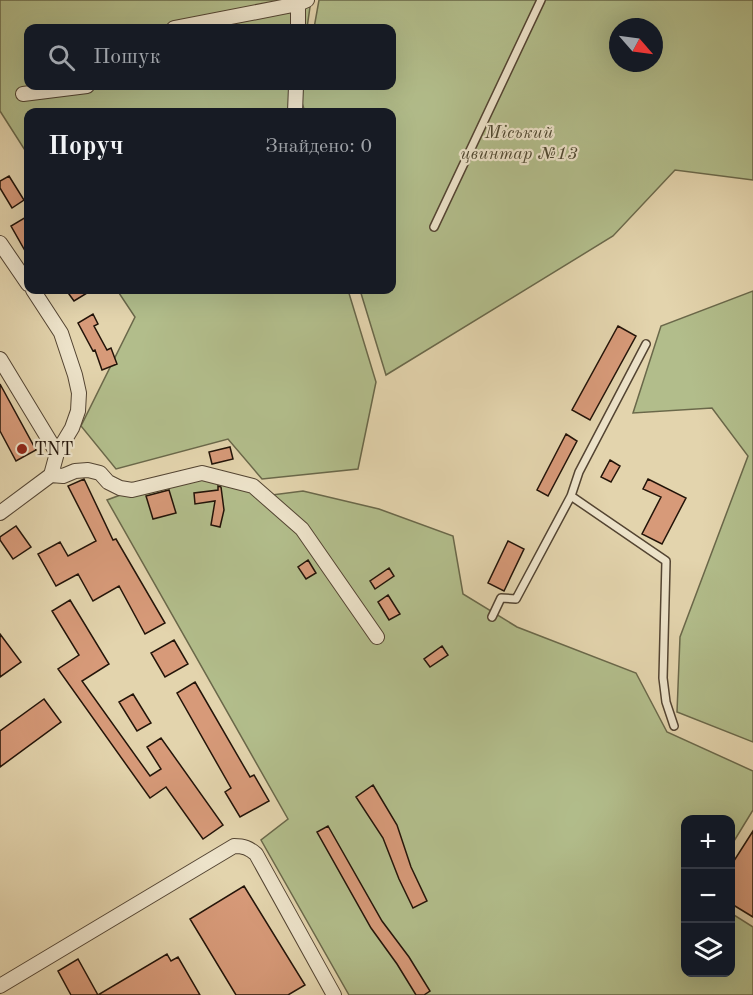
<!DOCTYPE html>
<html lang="uk">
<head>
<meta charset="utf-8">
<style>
	body { margin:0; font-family:"Old Standard TT",serif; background:#20242c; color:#f1f3f6 }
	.controls { position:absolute; right:18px; bottom:18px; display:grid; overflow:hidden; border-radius:12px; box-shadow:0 6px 24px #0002 }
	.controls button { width:54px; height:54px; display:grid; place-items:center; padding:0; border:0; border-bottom:2px solid #363941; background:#171b24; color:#f1f3f6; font:30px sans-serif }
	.compass { position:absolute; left:609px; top:18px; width:54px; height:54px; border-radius:50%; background:#171b24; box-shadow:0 6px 24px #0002; rotate:118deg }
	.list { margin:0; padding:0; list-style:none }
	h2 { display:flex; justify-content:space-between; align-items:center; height:78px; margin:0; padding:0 24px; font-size:26px }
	h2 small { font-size:20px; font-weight:400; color:#9ea1a6 }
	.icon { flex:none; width:33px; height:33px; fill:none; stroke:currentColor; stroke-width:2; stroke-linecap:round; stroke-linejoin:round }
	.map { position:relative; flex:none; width:753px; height:995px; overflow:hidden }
	.search { position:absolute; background:#171b24; box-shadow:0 6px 24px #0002; left:24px; top:24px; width:372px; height:66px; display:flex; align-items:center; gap:15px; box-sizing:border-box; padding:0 21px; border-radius:12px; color:#9ea1a6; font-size:22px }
	.panel { position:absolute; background:#171b24; box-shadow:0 6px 24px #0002; left:24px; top:108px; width:372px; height:186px; border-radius:12px }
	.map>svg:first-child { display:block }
	.green { fill:#b2bd8b; stroke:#6a684a; stroke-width:1.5; fill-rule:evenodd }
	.building { fill:#d79a79; stroke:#231409; stroke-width:1.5 }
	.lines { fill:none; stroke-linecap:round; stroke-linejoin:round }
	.service-casing { stroke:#534432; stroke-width:10 }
	.minor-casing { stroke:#534432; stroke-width:16 }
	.service { stroke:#ede3ca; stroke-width:7 }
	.minor { stroke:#ede3ca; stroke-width:14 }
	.poi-dot { fill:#8f2418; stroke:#ede3ca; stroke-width:2 }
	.labels { text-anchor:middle; stroke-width:4.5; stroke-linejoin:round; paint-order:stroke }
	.park-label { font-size:18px; font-style:italic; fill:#4e4730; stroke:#ede3ca }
	.poi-label { font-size:18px; fill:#231409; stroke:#ede3ca; text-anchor:start }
</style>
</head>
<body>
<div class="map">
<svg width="753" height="995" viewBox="0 0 753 995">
	<rect width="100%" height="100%" fill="#e3d4ad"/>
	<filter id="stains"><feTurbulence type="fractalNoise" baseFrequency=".00333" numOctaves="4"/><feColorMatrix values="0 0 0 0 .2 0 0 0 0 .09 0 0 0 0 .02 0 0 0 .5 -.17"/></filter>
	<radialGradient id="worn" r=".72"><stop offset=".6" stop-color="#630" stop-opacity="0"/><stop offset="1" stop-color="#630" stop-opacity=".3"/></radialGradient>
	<path class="green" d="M0,0H311L307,28H28V86H299L295,112H28V155L0,111Z
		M319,0H753V180L675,170L613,236L386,375L360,290H392V112H305L300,97L302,86H392V28H314ZM618,27H654V63H618Z
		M117,290H348L376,382L358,469L262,479L228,439L116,469L81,426L135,317Z
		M753,291V742L677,712L680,637L748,456L712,408L633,413L661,326Z
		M185,471L272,495L303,491L379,509L453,536L463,594L517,627L636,673L667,732L753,771V810L731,846L730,820H686V972H730L731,913L753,927V995H349L261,840L288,819L107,500Z"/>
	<path class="building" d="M9,176L24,200L12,208L0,188V181Z
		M26,217L28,222V256L11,226Z
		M66,290H92L74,301Z
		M93,314L98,324L94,326L107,350L111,348L117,364L102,370L95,350L93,351L78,323Z
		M618,326L636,336L590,420L572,410Z
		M0,384L36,450L16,461L0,431Z
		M566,434L577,441L548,496L537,490Z
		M230,447L233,459L212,464L209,452Z
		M610,460L620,466L611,482L601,477Z
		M84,479L113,540L116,539L165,623L145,634L119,586L93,601L78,574L56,586L38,554L60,542L68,556L96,541L68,486Z
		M648,479L686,498L662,544L642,534L661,497L643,489Z
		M218,486L221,487L224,510L220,527L211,525L215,501L195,504L194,493L218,490Z
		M169,490L176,513L153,519L146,496Z
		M16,526L31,547L13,559L0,540V537Z
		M508,541L524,549L504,591L488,583Z
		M308,560L316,573L306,579L298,567Z
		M389,568L394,576L375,589L370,581Z
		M388,595L400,614L389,620L378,602Z
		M70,600L109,664L82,681L150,776L161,769L147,747L161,738L223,825L203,839L166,787L150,798L58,669L79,655L52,611Z
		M0,634L21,662L0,677Z
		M174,640L188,664L165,677L151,653Z
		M442,646L448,655L430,667L424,659Z
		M195,682L250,777L254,775L269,801L240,817L225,792L231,788L177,693Z
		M133,694L151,723L137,731L119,702Z
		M44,699L61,722L0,767V731Z
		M373,785L397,825L411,867L427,901L413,908L399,879L383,838L356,797Z
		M328,826L382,921L409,957L430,991L424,995H416L397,964L371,928L317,832Z
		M753,831V917L730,903V867Z
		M244,886L305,985L288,995H236L190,919Z
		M167,954L171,961L178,957L200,995H71L58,971L78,959L98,995Z"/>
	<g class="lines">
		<g class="service-casing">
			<path id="service" d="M434,227L541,0
				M571,496L666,561L663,678L666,702L674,726
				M492,617L501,598L516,599L571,496L579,472L646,344"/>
		</g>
		<g class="minor-casing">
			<path id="minor" d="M174,28L298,4L307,0
				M298,28V4
				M23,94L87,86
				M295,112L296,86
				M0,243L28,284
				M33,290L61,333L75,375L79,393L78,411L72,428L57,453L51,475
				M0,359L57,453
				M0,513L51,475L63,476L75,471L88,470L100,473L108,482L120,488L132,490L202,473L253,486L302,529L377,637
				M0,986L234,846C244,846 249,848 256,854L334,995"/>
		</g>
		<use href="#service" class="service"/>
		<use href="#minor" class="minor"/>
	</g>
	<circle class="poi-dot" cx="22" cy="449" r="6"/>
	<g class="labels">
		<g class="park-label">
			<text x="519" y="138">Міський<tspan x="519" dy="21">цвинтар №13</tspan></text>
		</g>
		<g class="poi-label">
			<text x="34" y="455">TNT</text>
		</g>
	</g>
	<rect width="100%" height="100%" filter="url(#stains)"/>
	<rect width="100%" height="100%" fill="url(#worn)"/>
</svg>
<div class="controls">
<button>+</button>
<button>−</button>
<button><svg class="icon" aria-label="layers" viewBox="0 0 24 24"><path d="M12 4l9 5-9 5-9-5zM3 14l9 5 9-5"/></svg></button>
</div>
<svg class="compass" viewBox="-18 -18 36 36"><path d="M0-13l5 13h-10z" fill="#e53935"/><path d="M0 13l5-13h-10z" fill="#9ea1a6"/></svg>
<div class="search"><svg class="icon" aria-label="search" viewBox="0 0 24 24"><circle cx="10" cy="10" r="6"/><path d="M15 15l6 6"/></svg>Пошук</div>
<section class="panel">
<h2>Поруч<small>Знайдено: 0</small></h2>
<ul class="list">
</ul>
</section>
</div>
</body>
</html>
